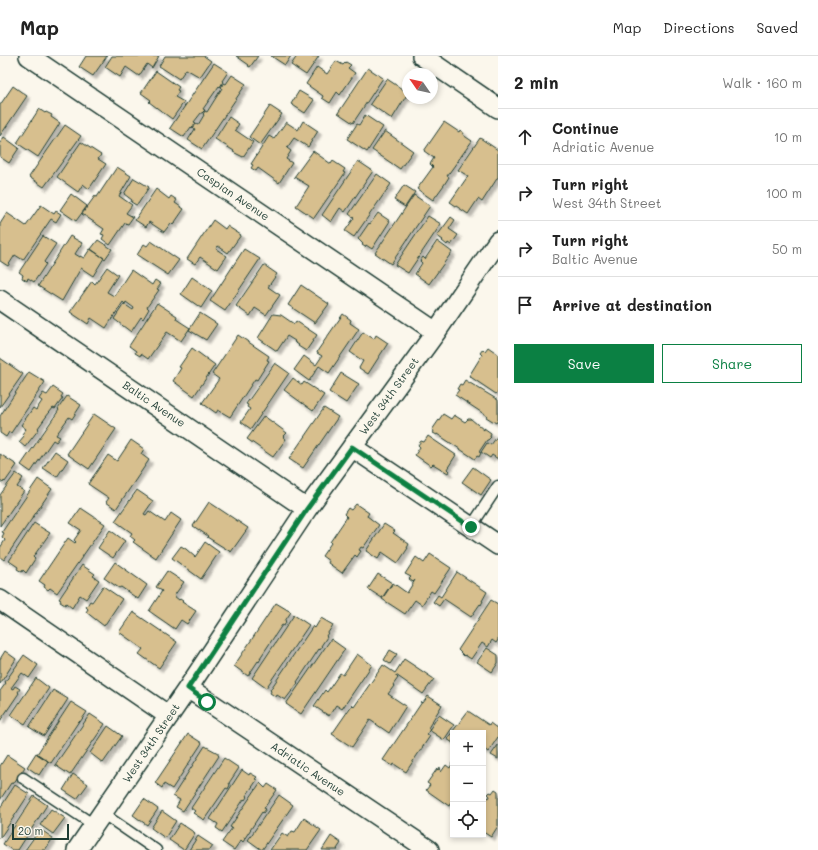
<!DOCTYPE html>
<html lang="en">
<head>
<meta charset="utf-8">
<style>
	body { margin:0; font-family:Mali,sans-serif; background:#f2f2f2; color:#222 }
	.controls { position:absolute; right:12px; bottom:12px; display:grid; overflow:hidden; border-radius:0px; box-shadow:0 2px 6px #0003 }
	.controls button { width:36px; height:36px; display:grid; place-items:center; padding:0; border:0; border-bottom:1px solid #e0e0e0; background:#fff; color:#222; font:20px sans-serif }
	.compass { position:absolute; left:402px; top:12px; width:36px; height:36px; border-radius:50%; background:#fff; box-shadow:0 2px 6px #0003; rotate:304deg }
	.scale { position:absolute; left:12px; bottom:10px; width:57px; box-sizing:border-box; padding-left:4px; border:2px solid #1f3d34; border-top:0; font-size:11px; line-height:14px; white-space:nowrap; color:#1f3d34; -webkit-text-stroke:3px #fbf7ec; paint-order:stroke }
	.stop { position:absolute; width:12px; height:12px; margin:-9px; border:3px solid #0b8043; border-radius:50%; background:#fff }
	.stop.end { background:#0b8043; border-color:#fff; box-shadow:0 1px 4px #0008 }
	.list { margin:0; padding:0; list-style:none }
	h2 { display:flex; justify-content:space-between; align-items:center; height:52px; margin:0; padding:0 16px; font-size:17px }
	h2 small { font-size:13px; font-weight:400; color:#767676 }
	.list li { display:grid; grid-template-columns:26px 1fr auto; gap:12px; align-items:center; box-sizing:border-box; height:56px; padding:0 16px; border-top:1px solid #e0e0e0 }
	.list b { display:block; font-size:15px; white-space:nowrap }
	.list p { margin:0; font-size:13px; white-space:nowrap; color:#767676 }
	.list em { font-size:13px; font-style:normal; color:#767676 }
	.actions { display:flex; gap:8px; padding:12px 16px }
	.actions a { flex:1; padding:9px 0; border:1px solid #0b8043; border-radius:0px; text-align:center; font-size:14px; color:#0b8043 }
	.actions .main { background:#0b8043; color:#fff }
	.icon { flex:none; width:22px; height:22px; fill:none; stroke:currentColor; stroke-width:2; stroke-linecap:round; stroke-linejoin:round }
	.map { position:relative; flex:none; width:498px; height:794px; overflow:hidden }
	header { display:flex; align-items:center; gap:24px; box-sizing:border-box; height:56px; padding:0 20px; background:#fff; border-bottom:1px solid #e0e0e0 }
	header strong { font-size:19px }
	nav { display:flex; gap:22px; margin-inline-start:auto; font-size:14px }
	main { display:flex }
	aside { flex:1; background:#fff }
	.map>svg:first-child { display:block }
	.building { fill:#d7bf8e; stroke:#1f3d34; filter:url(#shadow) }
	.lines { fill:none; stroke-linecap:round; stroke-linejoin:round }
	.service-casing { stroke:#1f3d34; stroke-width:13 }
	.minor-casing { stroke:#1f3d34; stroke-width:22 }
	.service { stroke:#fbf7ec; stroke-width:10 }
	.minor { stroke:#fbf7ec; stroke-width:19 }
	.route { stroke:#0b8043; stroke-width:5 }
	.labels { text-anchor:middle; stroke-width:4; stroke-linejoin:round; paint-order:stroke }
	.street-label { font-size:11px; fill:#1f3d34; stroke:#fbf7ec }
</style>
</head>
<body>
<header>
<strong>Map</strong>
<nav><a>Map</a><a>Directions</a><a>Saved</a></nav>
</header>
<main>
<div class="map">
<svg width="498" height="794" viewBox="0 0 498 794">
	<defs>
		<filter id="shadow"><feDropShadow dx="3.5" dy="3.5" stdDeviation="1" flood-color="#0004"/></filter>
	</defs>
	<rect width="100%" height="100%" fill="#fbf7ec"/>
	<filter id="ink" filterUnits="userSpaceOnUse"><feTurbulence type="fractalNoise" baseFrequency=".025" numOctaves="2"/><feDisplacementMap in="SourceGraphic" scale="8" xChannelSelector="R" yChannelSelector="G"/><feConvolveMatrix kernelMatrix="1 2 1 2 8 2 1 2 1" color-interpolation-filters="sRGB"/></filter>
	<g filter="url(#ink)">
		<path class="building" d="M86,0H107L93,20L79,11Z
			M112,0H159L152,12L147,8L139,20L126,11L120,21L105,11Z
			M165,0H204L211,5L200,21L186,13L179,23L159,10Z
			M236,0H258L250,11L248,10L249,9Z
			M271,0H291L285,9Z
			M297,0H319L306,19L291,9Z
			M336,5L343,9L346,6L351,9L348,12L355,17L340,39L337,36L330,47L322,42L323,40L306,28L317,11L327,18Z
			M214,7L228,16L222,25L223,26L220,31L219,30L203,53L205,54L202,57H201L194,66L196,67L192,72L191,71L184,81L170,72Z
			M368,12L383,22L353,67L338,57Z
			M156,15L179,31L177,34L179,35L175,41L184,46L172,63L149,46L151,44L141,37Z
			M232,19L246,28L202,93L188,84L195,73L193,72L196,68L198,69L204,59L203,58L205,55L207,56L222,32L221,31L224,27L226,28Z
			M387,23L408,37L392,63L370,48Z
			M13,30L27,40L0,80V49Z
			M299,35L314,44L305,57L291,48Z
			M270,50L282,58L260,89L249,81Z
			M39,53L45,57L46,56L52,59L51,61L60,67L38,101L17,87Z
			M365,59L383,71L367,96L347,83L357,68L359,69Z
			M229,61L239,68L235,74L253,86L243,101L233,96L234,95L215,83Z
			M303,65L318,75L308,91L294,82L287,92L291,95L286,103L292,107L279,127L258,112L256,115L251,112L253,109L251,108L269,80L274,83L286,66L298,74Z
			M444,66L459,76L460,74L464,77L463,79L472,85L447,120L449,121L444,129L433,144L417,133L433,111L430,108L434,102L424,95Z
			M65,69L81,80L44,131L29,121Z
			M385,75L413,95L400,113L372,94Z
			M4,81L19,92L9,107L0,101V87Z
			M480,82L498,94V121L482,146L478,143L468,158L450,146L468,120L458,114Z
			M81,86L101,99L98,103L106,108L89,133L83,128L78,136L57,121Z
			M313,95L331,108L333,105L345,113L343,116L345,117L314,162L296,150L309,130L294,121Z
			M358,105L373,115L345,156L340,152L331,166L322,159Z
			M117,111L131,120L119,140L132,149L126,157L133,161L128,168L125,167L110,189L102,183L104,179L101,178L104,173L82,158L95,140L97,141Z
			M377,118L391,128L354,181L345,175L354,162L349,158Z
			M134,122L149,131L138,148L136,149L131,146L132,144L124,138Z
			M404,129L415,136L405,151L394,144Z
			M156,133L169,143L171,140L177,144L175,147L184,153L173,169L171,167L164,176L149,166L146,171L135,164Z
			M71,138L87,150L76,165L60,154Z
			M414,139L430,150L391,208L375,197Z
			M41,149L54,158L56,155L61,158L56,166L51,163L23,204L15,199L8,210L0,205V168L7,157L26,170Z
			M378,157L390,165L372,193L366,189L365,191L362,189L363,188L358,183L369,167L370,168Z
			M428,160L441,168L408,217L395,209Z
			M451,161L455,164L449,173L458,179L451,189L448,187L447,189L442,185L443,184L437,180Z
			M213,164L225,173L227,170L241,179L228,197L218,190L216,193L227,200L218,213L200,201L195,208L187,203Z
			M43,180L56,188L44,206L46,208L34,226L28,222L27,225L22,222L23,219L19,216Z
			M70,180L82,187L75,198L80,201V200L84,202L90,193L104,202L93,220L81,212L62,245L38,230Z
			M98,184L112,193L105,203L91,193Z
			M151,185L179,204L168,219L137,199L144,188L147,190Z
			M437,185L452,196L429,228L415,218L422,207L420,205L423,201L425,203Z
			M244,193L260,203L225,255L210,245Z
			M264,209L277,218L268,231L280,239L266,259L255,252L250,260L236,250Z
			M107,211L118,219L107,236L114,240L131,214L152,229L155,224L161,228L157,233L159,234L147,251L149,253L143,263L141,261L131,276L114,263L124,248L133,254L134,252L126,246L125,248L123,246L106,272L91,262L88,268L70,256L92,225L95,228Z
			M192,221L212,235L201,252L181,238Z
			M301,229L329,248L315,267L288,249Z
			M157,247L177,260L176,263L190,272L181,285L167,276L148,303L141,298L140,300L135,297L136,295L129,290Z
			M200,257L217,268L206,284L189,274Z
			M273,258L281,259L294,268L296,265L317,279L306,295L298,290L299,289L294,286L295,285L287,280L277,295L258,282Z
			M343,258L351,264L350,267L359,273L329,317L319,310L309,325L294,314L304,300L316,309L322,300L317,297L318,294Z
			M363,276L374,283L376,279L388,287L368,318L359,312L363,305L350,296Z
			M238,279L269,300L267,304L269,305L257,324L255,323L230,361L218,354L216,357L202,347L219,323L212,318Z
			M488,291L498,298V336L496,338L469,320L482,299L480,297L483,293L485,295Z
			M192,292L215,309L194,340L173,325L181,312L179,311Z
			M0,302L23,318L0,351Z
			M275,307L289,317L251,373L241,366L250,353L247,351L248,349L246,348Z
			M29,316L45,326L11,377L9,376L6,381L0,377V360Z
			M341,317L359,328L346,347L329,336Z
			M293,322L302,329L304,326L324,339L313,355L284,334Z
			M465,324L498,344V364L496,367L486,361L487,360L455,339L459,334L457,333L460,328L462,329Z
			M53,331L63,338L61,341L63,342L55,353L53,352L46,361L38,372L39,373L25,391L19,386L24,380L22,378L26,373L21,369L33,352L36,354L42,345L39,343L43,337L47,339Z
			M67,340L81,349L72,363L69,361L56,379L60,381L56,386L53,384L31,416L21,409L59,354L58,353Z
			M324,352L338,361L303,412L289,403Z
			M94,358L116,373L89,413L67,398Z
			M443,358L451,363L454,359L465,366L468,363H471L484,374V372L491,377L490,381H491L488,384H487L479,396L481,397L479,401L477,400L475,403L437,378V379L433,377L434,375L432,374Z
			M264,360L287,377L283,381L286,383L273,401L247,383Z
			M498,379V403L492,399L490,402L481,396L487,387L491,389Z
			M428,380L456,399L447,413L449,415L448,417L433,408L431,410L415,399L420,391L418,389L421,385L424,386Z
			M131,384L144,393L141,398L149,404L116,453L106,446L109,442L88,428L108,399L117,405Z
			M55,395L68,404L57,421L43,412Z
			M0,398L17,409L5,426L4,425L3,427L0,425Z
			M473,411L491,424L481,439L462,426Z
			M16,417L23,422L17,431L24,435L0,470V439Z
			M38,423L52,433L4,504L0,501V492L5,484L2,481L4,477L2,476Z
			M137,434L153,445L144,458L146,459L149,455L165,466L171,457L181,464L156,502L133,486L135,484L130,480L132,477L115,465Z
			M209,446L248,472L231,496L207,481L208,480L193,470Z
			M356,448L369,457L367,460L379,469L363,492L361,491L359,494L361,495L357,501L355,499L342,517L328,507L329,505L322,500L331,487L330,486L347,461L344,458L348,452L351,454Z
			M81,452L105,468L57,537L50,532L48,534L44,531L45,529L39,525L68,482L75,487L76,486L74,484L81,474L70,467Z
			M34,467L50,477L33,501L35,503L26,517L23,514L22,516L17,513L18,511L9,505Z
			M384,468L395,475L393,477L409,488L407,492H408L398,507L382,496L378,503L366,495Z
			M110,474L125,485L113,502L98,492Z
			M205,486L219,496L201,523L172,502L181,490L186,493L195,501Z
			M430,498L451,512L434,537L431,535L422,549L415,544L405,558L382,543L393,527L407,537L415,524L413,526L409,523L411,521L405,518L416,501L424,507Z
			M115,506L147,529L138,543L121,531L119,532L104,522Z
			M82,509L95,518L93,520L99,524L86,543L80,539L72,552L66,547L65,549L60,546L61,544L59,543Z
			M167,515L184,526L174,540L179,544L180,543L183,545L182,546L196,555L187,568L181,564L175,573L149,555L162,535L156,531Z
			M457,516L487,536L482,545H483L481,549L480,548L471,561L444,543L439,550L433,546L438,539L441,541Z
			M378,518L392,527L382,542L368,533Z
			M103,530L122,543L104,570L86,556L88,553L86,551L90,545L92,546Z
			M491,544L498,548V584L496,587L492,584L488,591L482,587L471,603L465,599L464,600L458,594Z
			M276,547L291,556L285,565L286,566L284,570L282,569L260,602H261L259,606L258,605L248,620L234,610Z
			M133,556L177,586L159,612L139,598L143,593L119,576Z
			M294,559L309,569L266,632L252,622Z
			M321,562L333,569L326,580L327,581L321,590L322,591L320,594L319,593L297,626L298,627L285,644L277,639L276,641L270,637L271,635L270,634L313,570L315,572Z
			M331,583L345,593L301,658L286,648Z
			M487,592L498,599V607L492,616L477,606Z
			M390,594L397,598L390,608L384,604Z
			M5,595L16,603L0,628V603Z
			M357,598L372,609L342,653L336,649L329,660L314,650L325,634L327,636L340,617L343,619Z
			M24,599L38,609L29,622L22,617L11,632L13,633L15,630L20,633L18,636L19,637L0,665V635L6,627L5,626Z
			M404,603L434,623L423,638L396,619V620L398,622L393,629L394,630L388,638L406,650L389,677L370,664L352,691L332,678L352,649L354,651L383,609L395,617Z
			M36,622L49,632L25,668L11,659Z
			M53,634L68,643L44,680L29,671Z
			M428,640L442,649L428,672L430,673L427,678L430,680L406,716L394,708L393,710L383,704L422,646L423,647Z
			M71,646L87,656L80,666L79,665L51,707L37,698Z
			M468,655L489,669L490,667L498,673V681L488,696L484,693L483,695V677H453V687L447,683Z
			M90,658L105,668L70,719L55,709Z
			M439,659L454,669L444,684L429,674Z
			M108,670L122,680L103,707L90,697Z
			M188,678L202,687L172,733L164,728L162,732L155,727Z
			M498,689V703L491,699Z
			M205,690L218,697V699L219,700L183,755L176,751L180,744L173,740Z
			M36,697L48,705L39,719L27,711Z
			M7,699L25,711L13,728L11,727L0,744V710Z
			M224,702L239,712L229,727L230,729L228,733L226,732L204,764L193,757L195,755L191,752Z
			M453,705V743L449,750L426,734L430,729L427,727L437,713L438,714L440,711L441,716L446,709L450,712Z
			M242,714L249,719L250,717L257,721L255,723L257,724L246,740L247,741L245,744L244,743L222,776L216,772L218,768L210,763Z
			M73,718L88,728L77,743L63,734Z
			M260,727L265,732L268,728L277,734L264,752L266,753L263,757L262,756L245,782L243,781L245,783L243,786L241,784L234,794L222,786L232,772L230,771Z
			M15,729L29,738L0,782V752Z
			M495,733L498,735V770L491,781L483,776V738L489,742L490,740L488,738L490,736L492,737Z
			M279,739L293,749L262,794L248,784Z
			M34,740L47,749L18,794H12L3,788Z
			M144,743L158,753L147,769L133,759Z
			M51,753L65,762L53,778L40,769Z
			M162,755L176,765L165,782L151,772Z
			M304,762L321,774L307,794H270L282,777L288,781L292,775L295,776Z
			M180,767L195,777L184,794L169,784Z
			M40,773L53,782L45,794H25Z
			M198,780L213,790L210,794H189Z
			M331,780L341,787L337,793L338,794H322Z"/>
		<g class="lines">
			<g class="service-casing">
				<path id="service" d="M471,471L498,430
					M23,722L94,769
					M102,757L156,794"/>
			</g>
			<g class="minor-casing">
				<path id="minor" d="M29,0L436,276
					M422,0L498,52
					M0,244L307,453
					M352,391L498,489
					M0,544L169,660
					M188,632L429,794
					M77,794L188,632L307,453L436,276L498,185"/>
			</g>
			<use href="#service" class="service"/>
			<use href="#minor" class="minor"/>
		</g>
	</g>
	<g class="lines" filter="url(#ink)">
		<path class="route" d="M207,646L188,632L307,453L352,391L471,471"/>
	</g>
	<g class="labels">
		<g class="street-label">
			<text transform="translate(233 138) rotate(34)" y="4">Caspian Avenue</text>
			<text transform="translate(389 340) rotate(-54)" y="4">West 34th Street</text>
			<text transform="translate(154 348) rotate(34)" y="4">Baltic Avenue</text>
			<text transform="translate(151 687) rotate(-56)" y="4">West 34th Street</text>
			<text transform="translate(308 713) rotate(34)" y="4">Adriatic Avenue</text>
		</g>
	</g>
</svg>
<div class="controls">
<button>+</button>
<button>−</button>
<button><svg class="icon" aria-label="locate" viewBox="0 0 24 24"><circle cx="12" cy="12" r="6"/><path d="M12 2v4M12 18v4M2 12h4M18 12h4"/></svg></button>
</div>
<svg class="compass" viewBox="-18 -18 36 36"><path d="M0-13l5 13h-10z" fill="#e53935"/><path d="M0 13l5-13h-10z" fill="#767676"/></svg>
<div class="scale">20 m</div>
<div class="stop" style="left:207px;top:646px"></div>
<div class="stop end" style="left:471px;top:471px"></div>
</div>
<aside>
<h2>2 min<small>Walk · 160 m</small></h2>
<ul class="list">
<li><svg class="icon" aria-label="ahead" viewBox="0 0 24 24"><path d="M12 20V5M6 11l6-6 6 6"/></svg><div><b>Continue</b><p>Adriatic Avenue</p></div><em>10 m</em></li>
<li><svg class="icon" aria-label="right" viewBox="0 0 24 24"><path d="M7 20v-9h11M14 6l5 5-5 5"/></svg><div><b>Turn right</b><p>West 34th Street</p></div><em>100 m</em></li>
<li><svg class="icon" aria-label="right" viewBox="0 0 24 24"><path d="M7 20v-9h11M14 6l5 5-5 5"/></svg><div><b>Turn right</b><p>Baltic Avenue</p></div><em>50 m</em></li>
<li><svg class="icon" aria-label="arrive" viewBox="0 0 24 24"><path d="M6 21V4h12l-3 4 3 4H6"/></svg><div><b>Arrive at destination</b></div></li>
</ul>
<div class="actions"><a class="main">Save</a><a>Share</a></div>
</aside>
</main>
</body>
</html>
